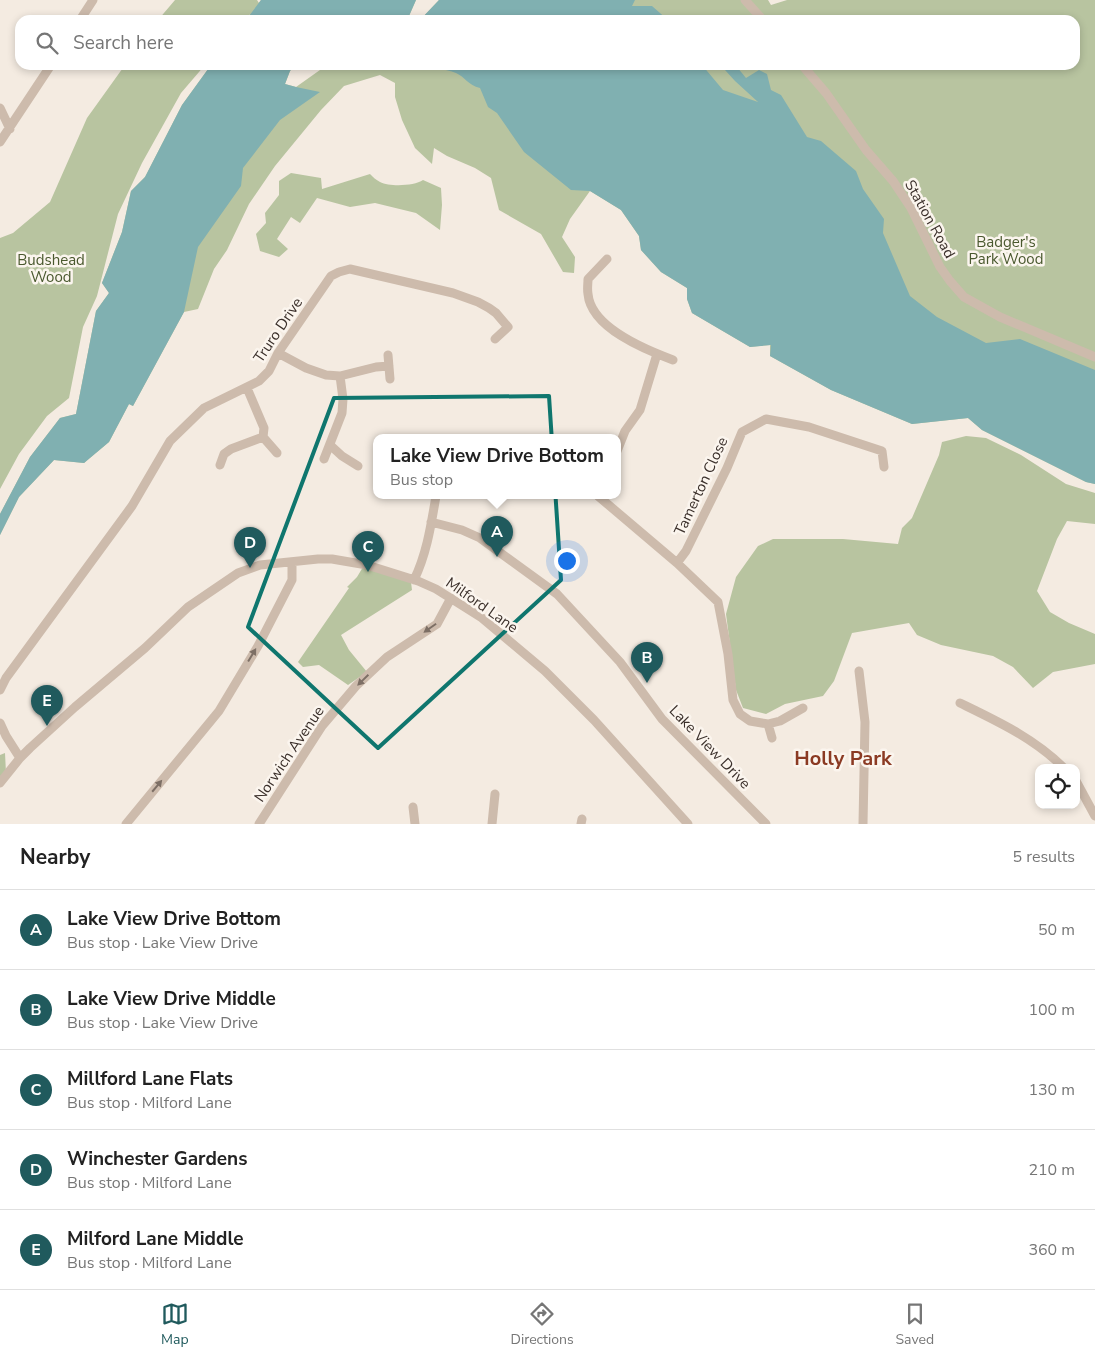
<!DOCTYPE html>
<html lang="en">
<head>
<meta charset="utf-8">
<style>
	body { margin:0; font-family:"Nunito Sans",sans-serif; background:#f2f2f2; color:#222 }
	.controls { position:absolute; right:15px; bottom:15px; display:grid; overflow:hidden; border-radius:10px; box-shadow:0 2px 8px #0003 }
	.controls button { width:45px; height:45px; display:grid; place-items:center; padding:0; border:0; border-bottom:1px solid #e0e0e0; background:#fff; color:#222; font:25px sans-serif }
	.you { position:absolute; left:566px; top:560px; width:18px; height:18px; margin:-12px; border:4px solid #fff; border-radius:50%; background:#1a73e8; box-shadow:0 0 0 8px #1a73e833 }
	.badge { display:grid; place-items:center; width:32px; height:32px; border-radius:50%; background:#205a5d; color:#fff; font-size:16px; font-weight:700 }
	.pin { position:absolute; translate:-50% -41px; filter:drop-shadow(0 1px 2px #0008) }
	.pin::after { content:''; position:absolute; top:26px; width:18px; height:15px; background:inherit; clip-path:polygon(0 0,100% 0,50% 100%) }
	.popup { position:absolute; left:373px; top:434px; width:248px; height:65px; box-sizing:border-box; display:grid; place-content:center; border-radius:10px; background:#fff; filter:drop-shadow(0 1px 4px #0005); font-size:16px; white-space:nowrap; color:#767676 }
	.popup b { font-size:19px; color:#222 }
	.popup::after { content:''; position:absolute; left:50%; top:100%; margin-left:-10px; border:10px solid transparent; border-top-color:#fff }
	.list { margin:0; padding:0; list-style:none }
	h2 { display:flex; justify-content:space-between; align-items:center; height:65px; margin:0; padding:0 20px; font-size:21px }
	h2 small { font-size:16px; font-weight:400; color:#767676 }
	.list li { display:grid; grid-template-columns:32px 1fr auto; gap:15px; align-items:center; box-sizing:border-box; height:80px; padding:0 20px; border-top:1px solid #e0e0e0 }
	.list b { display:block; font-size:19px; white-space:nowrap }
	.list p { margin:0; font-size:16px; white-space:nowrap; color:#767676 }
	.list em { font-size:16px; font-style:normal; color:#767676 }
	.icon { flex:none; width:28px; height:28px; fill:none; stroke:currentColor; stroke-width:2; stroke-linecap:round; stroke-linejoin:round }
	.map { position:relative; flex:none; width:1095px; height:824px; overflow:hidden }
	.search { position:absolute; background:#fff; box-shadow:0 2px 8px #0003; left:15px; right:15px; top:15px; height:55px; display:flex; align-items:center; gap:12px; box-sizing:border-box; padding:0 18px; border-radius:15px; color:#767676; font-size:19px }
	.sheet { height:465px; background:#fff }
	nav { display:flex; justify-content:space-around; align-items:center; box-sizing:border-box; height:70px; border-top:1px solid #e0e0e0; background:#fff; font-size:14px; color:#767676 }
	nav a { display:grid; justify-items:center; gap:2px }
	nav .on { color:#205a5d }
	.map>svg:first-child { display:block }
	.green { fill:#b8c4a0 }
	.water { fill:#80b0b1 }
	.lines { fill:none; stroke-linecap:round; stroke-linejoin:round }
	.street { stroke:#cdbbac; stroke-width:9 }
	.oneway { fill:#7d6f65 }
	.marked { fill:none; stroke:#0f766e; stroke-width:4; stroke-linejoin:round }
	.labels { text-anchor:middle; stroke-width:5; stroke-linejoin:round; paint-order:stroke }
	.street-label { font-size:15px; fill:#3b302b; stroke:#fbf5ee }
	.park-label { font-size:15px; fill:#4a592f; stroke:#fbf5ee }
	.district-label { font-size:20px; font-weight:bold; fill:#8b3a23; stroke:#fbf5ee }
</style>
</head>
<body>
<div class="map">
<svg width="1095" height="824" viewBox="0 0 1095 824">
	<rect width="100%" height="100%" fill="#f4ebe1"/>
	<path class="green" d="M175,0H257L259,3L261,0H416L409,16L417,20H246L250,14L244,20H158Z
		M439,0H768L771,5L787,0H1095V484L1086,482L982,430L968,418L912,424L831,390L770,356V345L750,347L692,313L687,299V288L661,272L641,250L639,236L621,210L590,191L570,219L562,237L575,257L574,273L563,272L541,234L499,210L491,178L475,168L447,156L434,148L432,164L415,148L402,120L395,97V83L380,75L344,86L321,110L275,166L249,204L227,250L214,269L198,309L184,312L133,406L129,404L109,442L84,463L54,460L19,497L0,535V514L30,457L60,418L76,414L96,311L109,293L102,283L122,232L131,191L145,177L182,105L211,65H295L290,71L285,84L296,87L327,65H1075V20H420Z
		M125,65H205L181,93L142,163L118,214L97,296L83,327L69,398L47,416L19,454L0,489V238L13,233L50,202L87,118Z
		M291,173L321,178L322,189L370,174C373,177 376,180 380,182C390,187 414,186 423,180L441,188L442,205L440,230L416,213L375,203L350,207L317,198L300,223L291,217L277,239L288,249L279,257L260,251L256,234L266,223L265,213L279,195V181Z
		M966,436L986,438L1021,455L1066,484L1095,493V524L1067,521L1057,539L1037,591L1050,612L1069,623L1095,634V664L1053,672L1033,688L1013,667L993,656L941,645L917,635L909,623L852,633L834,681L823,696L785,704L766,714L743,708L736,690L726,614L736,577L758,546L773,539H843L898,544L902,528L912,518L939,455L942,442Z
		M363,567L411,582L412,590L341,635L349,650L367,672L348,685L319,665L303,667L298,662L349,588L347,587L357,577Z
		M5,753L6,773L0,780V755Z"/>
	<path class="water" d="M261,0H416L409,16L417,20H246Z
		M439,0H635L632,6H652L668,20H420Z
		M211,65H295L290,71L285,84L296,87L320,92L280,120L243,168L241,186L198,247L184,312L133,406L129,404L109,442L84,463L54,460L19,497L0,535V514L30,457L60,418L76,414L96,311L109,293L102,283L122,232L131,191L145,177L182,105Z
		M415,65H702L723,90L758,102L735,81L725,70L737,67L746,78L759,70L767,74L771,90L781,95L807,137L821,141L856,171L863,189L884,219L883,233L910,296L937,317L986,343L1020,339L1095,370V484L1086,482L982,430L968,418L912,424L831,390L770,356L771,345L750,347L692,313L687,299V288L661,272L641,250L639,236L621,210L590,191L571,190L524,152L497,113L488,107L480,88C468,85 465,77 456,73C443,68 428,67 415,65Z"/>
	<g class="lines">
		<path class="street" d="M745,0L763,20
			M80,20L93,0
			M802,65L826,93L866,150L893,181L911,208L940,267L950,281L964,297L1000,317L1095,357
			M0,108L10,129
			M0,142L51,65
			M607,259L588,279C588,284 587,289 588,294C591,328 646,350 673,360
			M278,353L306,368L326,375L340,376L376,367L389,366
			M388,355L390,379
			M247,388L264,428L263,437L277,453
			M330,445L342,456L358,466
			M617,451L625,431L640,410L657,354
			M324,459L342,413L343,399L340,376
			M220,465L224,454L231,449L263,437
			M598,496L677,563L718,602L728,654L733,700L740,714L750,721L768,724L772,738
			M431,522L462,530L480,538L557,594L620,662L662,719L766,824
			M677,563L686,551L727,468L742,432L766,419L809,427L882,451L884,467
			M414,580C427,553 431,525 436,496
			M859,671L865,722L863,824
			M0,690L6,678L132,506L170,441L204,408L259,381L269,371L278,353L331,276L339,272L350,269L453,293L478,302L489,308L496,313L508,327L495,339
			M960,703C997,721 1034,738 1064,768
			M0,723L6,736L20,758
			M768,724L780,721L803,708
			M1076,781L1095,816
			M0,783L20,758L30,748L75,707L145,648L188,607L238,573L260,565L318,559H332L367,565L418,581L436,589L482,618L545,671L594,720L688,824
			M413,807L415,824
			M126,824L219,711L258,646L292,580V562
			M259,824L322,726L356,686L387,657L437,624L451,598
			M492,824L495,794
			M581,824L582,819"/>
	</g>
	<defs><path id="oneway-solid" d="M-6-.8H1V-3.2L6.5 0L1 3.2V.8H-6Z" transform="scale(1.25)"/></defs>
	<g class="oneway">
		<use href="#oneway-solid" transform="translate(430 628) rotate(145)"/>
		<use href="#oneway-solid" transform="translate(252 655) rotate(-59)"/>
		<use href="#oneway-solid" transform="translate(363 680) rotate(136)"/>
		<use href="#oneway-solid" transform="translate(157 786) rotate(-50)"/>
	</g>
	<path class="marked" d="M549,396L561,580L378,748L248,627L334,398Z"/>
	<g class="labels">
		<g class="street-label">
			<text transform="translate(930 219) rotate(61)" y="5">Station Road</text>
			<text transform="translate(278 330) rotate(-56)" y="5">Truro Drive</text>
			<text transform="translate(701 486) rotate(-65)" y="5">Tamerton Close</text>
			<text transform="translate(482 605) rotate(35)" y="5">Milford Lane</text>
			<text transform="translate(710 747) rotate(46)" y="5">Lake View Drive</text>
			<text transform="translate(289 754) rotate(-56)" y="5">Norwich Avenue</text>
		</g>
		<g class="park-label">
			<text x="1006" y="247">Badger's<tspan x="1006" dy="17">Park Wood</tspan></text>
			<text x="51" y="265">Budshead<tspan x="51" dy="17">Wood</tspan></text>
		</g>
		<g class="district-label">
			<text x="843" y="765">Holly Park</text>
		</g>
	</g>
</svg>
<div class="controls">
<button><svg class="icon" aria-label="locate" viewBox="0 0 24 24"><circle cx="12" cy="12" r="6"/><path d="M12 2v4M12 18v4M2 12h4M18 12h4"/></svg></button>
</div>
<div class="you"></div>
<div class="pin badge" style="left:497px;top:557px">A</div>
<div class="popup"><b>Lake View Drive Bottom</b>Bus stop</div>
<div class="pin badge" style="left:647px;top:683px">B</div>
<div class="pin badge" style="left:368px;top:572px">C</div>
<div class="pin badge" style="left:250px;top:568px">D</div>
<div class="pin badge" style="left:47px;top:726px">E</div>
<div class="search"><svg class="icon" aria-label="search" viewBox="0 0 24 24"><circle cx="10" cy="10" r="6"/><path d="M15 15l6 6"/></svg>Search here</div>
</div>
<section class="sheet">
<h2>Nearby<small>5 results</small></h2>
<ul class="list">
<li><span class="badge">A</span><div><b>Lake View Drive Bottom</b><p>Bus stop · Lake View Drive</p></div><em>50 m</em></li>
<li><span class="badge">B</span><div><b>Lake View Drive Middle</b><p>Bus stop · Lake View Drive</p></div><em>100 m</em></li>
<li><span class="badge">C</span><div><b>Millford Lane Flats</b><p>Bus stop · Milford Lane</p></div><em>130 m</em></li>
<li><span class="badge">D</span><div><b>Winchester Gardens</b><p>Bus stop · Milford Lane</p></div><em>210 m</em></li>
<li><span class="badge">E</span><div><b>Milford Lane Middle</b><p>Bus stop · Milford Lane</p></div><em>360 m</em></li>
</ul>
</section>
<nav>
<a class="on"><svg class="icon" aria-label="map" viewBox="0 0 24 24"><path d="M3 6l6-2 6 2 6-2v14l-6 2-6-2-6 2zM9 4v14M15 6v14"/></svg>Map</a>
<a><svg class="icon" aria-label="directions" viewBox="0 0 24 24"><path d="M12 3l9 9-9 9-9-9zM9 14v-3h6M13 9l2 2-2 2"/></svg>Directions</a>
<a><svg class="icon" aria-label="saved" viewBox="0 0 24 24"><path d="M7 4h10v16l-5-4-5 4z"/></svg>Saved</a>
</nav>
</body>
</html>
